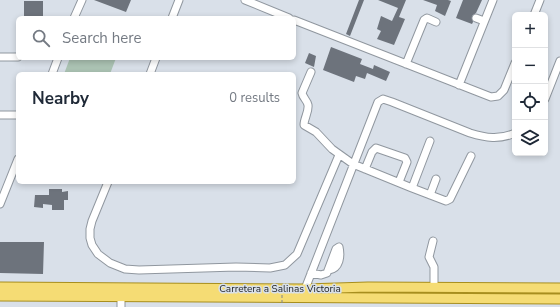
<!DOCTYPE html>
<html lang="en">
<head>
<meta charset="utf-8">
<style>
	body { margin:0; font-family:"Nunito Sans",sans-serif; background:#f6f6f7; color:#1f2937 }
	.controls { position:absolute; right:12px; top:12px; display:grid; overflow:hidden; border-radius:6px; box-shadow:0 2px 6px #0003 }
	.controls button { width:36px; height:36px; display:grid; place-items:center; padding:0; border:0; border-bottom:1px solid #e0e1e3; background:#fff; color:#1f2937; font:20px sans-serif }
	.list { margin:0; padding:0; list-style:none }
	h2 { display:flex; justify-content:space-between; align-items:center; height:52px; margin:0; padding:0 16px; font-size:17px }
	h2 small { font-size:13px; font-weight:400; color:#747a83 }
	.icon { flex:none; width:22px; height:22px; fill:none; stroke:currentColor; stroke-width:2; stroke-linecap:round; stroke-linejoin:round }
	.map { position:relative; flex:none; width:560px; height:307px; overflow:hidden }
	.search { position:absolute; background:#fff; box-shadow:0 2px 6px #0003; left:16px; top:16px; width:280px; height:44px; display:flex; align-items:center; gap:10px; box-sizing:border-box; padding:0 14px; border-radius:6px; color:#747a83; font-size:15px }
	.panel { position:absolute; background:#fff; box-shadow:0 2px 6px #0003; left:16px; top:72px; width:280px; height:112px; border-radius:6px }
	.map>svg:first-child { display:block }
	.green { fill:#acc4b4 }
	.building { fill:#6d737c }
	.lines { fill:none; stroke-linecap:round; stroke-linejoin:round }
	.minor-casing { stroke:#90979f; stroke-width:9 }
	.major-casing { stroke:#a78e1e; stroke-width:11 }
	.minor { stroke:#fff; stroke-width:7 }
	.major { stroke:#f5dc74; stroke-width:9 }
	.path-bridge { stroke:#81868c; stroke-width:1; stroke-dasharray:3 2; stroke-linecap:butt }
	.labels { text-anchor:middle; stroke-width:3; stroke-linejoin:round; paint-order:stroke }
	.street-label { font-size:10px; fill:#24272a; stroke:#d9e0e9 }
</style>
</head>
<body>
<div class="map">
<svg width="560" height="307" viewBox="0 0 560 307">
	<rect width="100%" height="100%" fill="#d9e0e9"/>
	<path class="green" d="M70,58H116L110,74H64Z"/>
	<path class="building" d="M94,0H131L126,12Z
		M359,0H364L350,36L346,34Z
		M378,0H406L399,17L405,19L394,45L377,39L381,31L377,29L381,16L392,21L398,8Z
		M423,0H448L451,1L445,16L435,11L437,5Z
		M463,0H482L476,13L472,16L473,22L472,24L456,18Z
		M24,1H43V18H24Z
		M331,47L362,59L360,64L373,69L374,65L390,72L386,81L367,73L365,79L356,76L354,82L323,70Z
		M309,53L316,56L314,67L305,63Z
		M49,189H62V192L68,191V200H64V210H52V205L43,204V208L34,207L35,195H49Z
		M0,242H44L43,274L0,273Z"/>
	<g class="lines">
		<g class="minor-casing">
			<path id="minor" d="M245,0L289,18
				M534,15L540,0
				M74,18L82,0
				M172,18L179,0
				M476,18L484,21
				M294,20L491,97L498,96L504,90L515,63
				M0,57H18
				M406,64L424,20L427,18L436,22
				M311,72L302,93C303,98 307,100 308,105C309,112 304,118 304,125L316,132L332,149L353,164L412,188
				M52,74L58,58
				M150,74L156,58
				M459,85L493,0
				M545,99L560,61
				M0,115H18
				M430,141L412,188L446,201L450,199L471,156
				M365,169L372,152L376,148L405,158L407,162L399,182
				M108,182L92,221L90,229V238L92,245L98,254L110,263L125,269L139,270L236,267L270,268L285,265L297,254L339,155
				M430,195L436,179
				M0,204L18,159
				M433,241L429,257L434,267V287
				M311,273L321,275L327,273L336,249L339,247C341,256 340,268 329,270
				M305,289L378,102L383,99L392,102L470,133C486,138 499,140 515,133
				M121,307V297"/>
		</g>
		<g class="major-casing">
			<path id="major" d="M0,287L305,289L368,287L560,288
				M0,296L560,299"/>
		</g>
		<use href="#minor" class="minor"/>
		<use href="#major" class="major"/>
		<path class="path-bridge" d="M282,285V303"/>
	</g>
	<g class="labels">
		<g class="street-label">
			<text x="280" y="292">Carretera a Salinas Victoria</text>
		</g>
	</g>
</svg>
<div class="controls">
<button>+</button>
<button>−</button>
<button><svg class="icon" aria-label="locate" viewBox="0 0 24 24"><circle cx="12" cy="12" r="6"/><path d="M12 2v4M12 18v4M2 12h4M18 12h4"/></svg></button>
<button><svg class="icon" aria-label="layers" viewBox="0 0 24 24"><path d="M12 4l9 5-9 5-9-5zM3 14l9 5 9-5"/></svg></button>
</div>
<div class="search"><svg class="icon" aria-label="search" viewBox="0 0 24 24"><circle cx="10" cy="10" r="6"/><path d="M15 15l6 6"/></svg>Search here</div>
<section class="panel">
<h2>Nearby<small>0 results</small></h2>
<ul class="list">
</ul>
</section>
</div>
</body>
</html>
